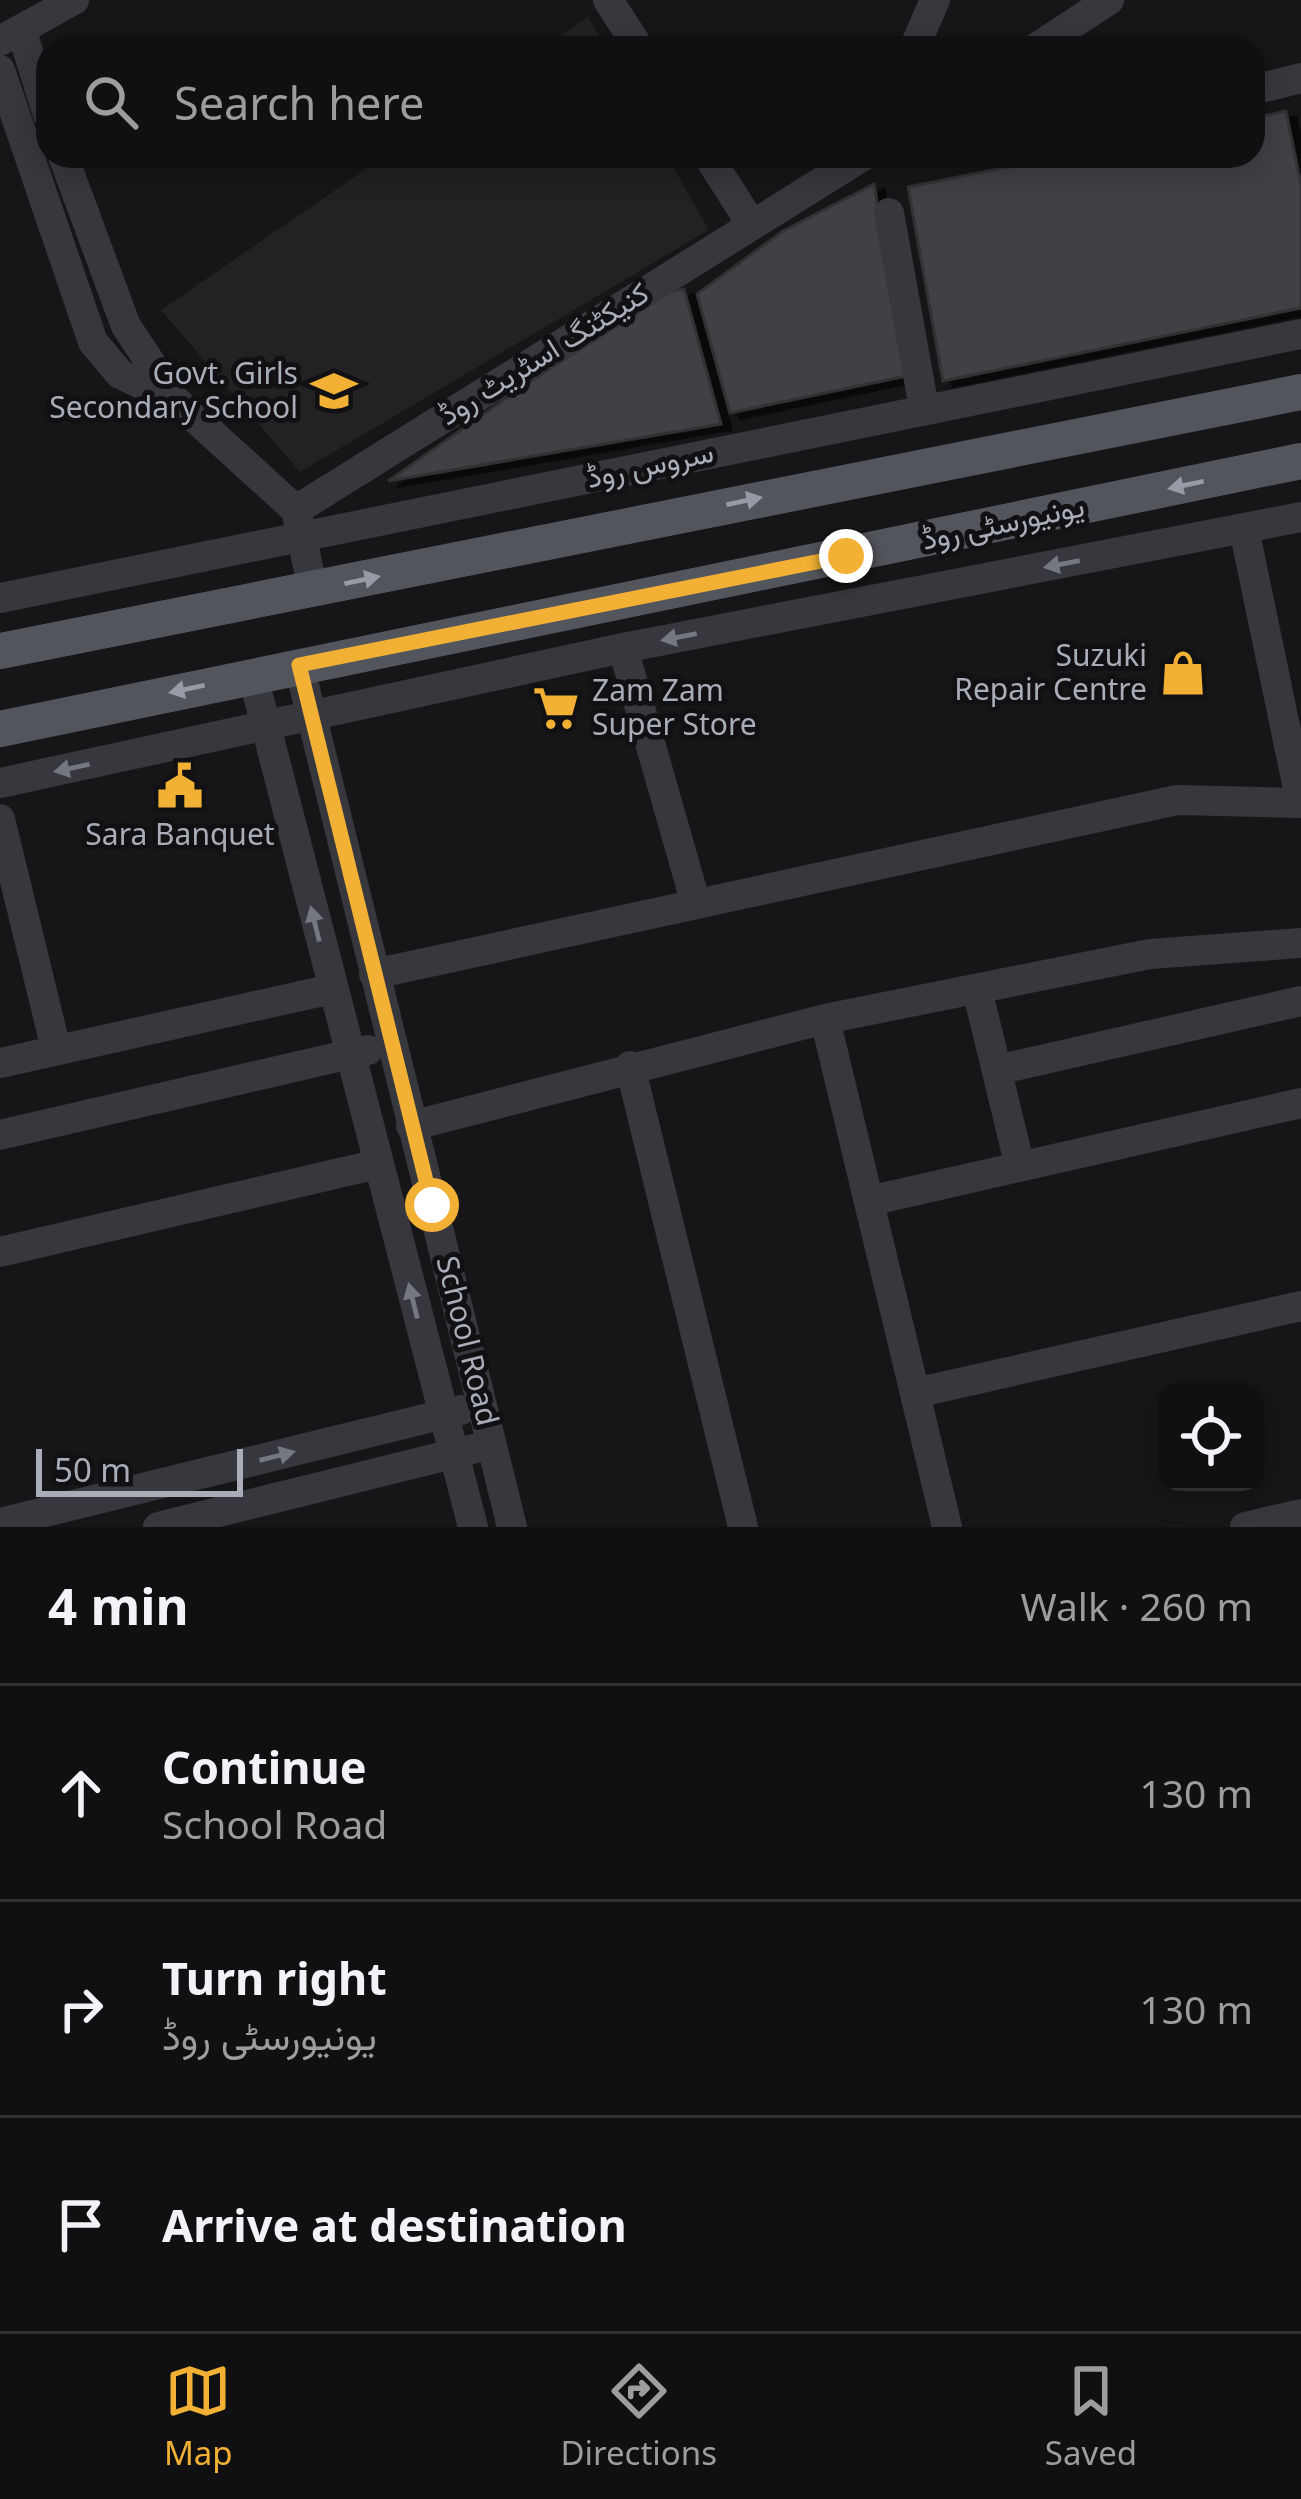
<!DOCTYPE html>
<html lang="en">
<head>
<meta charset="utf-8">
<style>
	body { margin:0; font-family:"Noto Sans",Vazirmatn,sans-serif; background:#19191b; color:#f1f3f6 }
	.controls { position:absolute; right:36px; bottom:36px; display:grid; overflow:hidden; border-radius:24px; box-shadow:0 6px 30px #0003 }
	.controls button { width:108px; height:108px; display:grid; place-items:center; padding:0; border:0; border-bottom:3px solid #303032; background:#101012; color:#f1f3f6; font:60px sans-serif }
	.scale { position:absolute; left:36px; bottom:30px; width:207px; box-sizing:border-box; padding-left:12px; border:6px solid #a8adb8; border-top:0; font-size:33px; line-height:42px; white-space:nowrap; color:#a8adb8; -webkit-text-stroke:9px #111113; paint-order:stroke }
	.stop { position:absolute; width:36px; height:36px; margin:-27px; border:9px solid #f2b134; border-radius:50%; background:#fff }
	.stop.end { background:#f2b134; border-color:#fff; box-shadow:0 3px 12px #0008 }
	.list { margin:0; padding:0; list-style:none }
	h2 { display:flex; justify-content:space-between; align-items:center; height:156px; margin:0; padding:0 48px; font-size:51px }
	h2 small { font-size:39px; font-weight:400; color:#9c9d9f }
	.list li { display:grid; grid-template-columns:78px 1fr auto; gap:36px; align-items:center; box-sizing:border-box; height:216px; padding:0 48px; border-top:3px solid #303032 }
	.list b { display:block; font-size:45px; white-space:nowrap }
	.list p { margin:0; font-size:39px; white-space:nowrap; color:#9c9d9f }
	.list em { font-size:39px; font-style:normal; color:#9c9d9f }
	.icon { flex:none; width:66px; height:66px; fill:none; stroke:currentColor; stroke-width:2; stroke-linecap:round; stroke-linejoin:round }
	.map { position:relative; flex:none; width:1301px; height:1527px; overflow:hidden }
	.search { position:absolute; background:#101012; box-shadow:0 6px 30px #0003; left:36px; right:36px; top:36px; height:132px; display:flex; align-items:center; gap:30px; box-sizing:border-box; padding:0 42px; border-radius:36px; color:#9c9d9f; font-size:45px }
	.sheet { height:804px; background:#101012 }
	nav { display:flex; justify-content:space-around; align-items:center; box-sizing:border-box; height:168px; border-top:3px solid #303032; background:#101012; font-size:33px; color:#9c9d9f }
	nav a { display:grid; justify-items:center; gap:6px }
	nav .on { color:#f2b134 }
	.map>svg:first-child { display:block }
	.built { fill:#222225 }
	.building { fill:#404145; stroke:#303034; stroke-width:3; filter:url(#shadow) }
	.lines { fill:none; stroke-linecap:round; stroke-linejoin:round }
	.minor { stroke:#37383d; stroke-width:30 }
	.major { stroke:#53555c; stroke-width:36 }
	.oneway { fill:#979ba6 }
	.oneway2 { fill:#757881 }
	.route { stroke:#f2b134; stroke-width:15 }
	.labels { text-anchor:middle; stroke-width:10; stroke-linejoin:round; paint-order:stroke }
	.street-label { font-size:30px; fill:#a8adb8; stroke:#111113 }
	.poi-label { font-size:30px; fill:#a8adb8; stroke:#111113; text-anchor:end }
</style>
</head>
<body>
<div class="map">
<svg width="1301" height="1527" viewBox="0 0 1301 1527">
	<defs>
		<filter id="shadow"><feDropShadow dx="10" dy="5.5" stdDeviation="0" flood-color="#0009"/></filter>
	</defs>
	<rect width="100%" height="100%" fill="#161618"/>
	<path class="built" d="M588,17L606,48H543Z
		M385,156H667L709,230L300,472L161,310Z"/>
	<path class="building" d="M1286,111L1301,185V308L943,381L908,187L1063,156H1253V118Z
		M874,184L906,376L730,413L697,294L783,231Z
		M684,289L721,424L388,481L534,379L669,292Z"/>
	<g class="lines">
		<path class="minor" d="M608,0L639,48
			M21,29L48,115
			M0,41L74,0
			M914,48L935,0
			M1036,48L1109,0
			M0,70L93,342L120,374L175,400L296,510
			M1253,90L1301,78
			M63,156L126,326L175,400
			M708,156L752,225
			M889,213L924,408
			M1244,529L1301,803
			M313,590L296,510L863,156
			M0,598L1301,334
			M623,648L696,904
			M299,665L512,1527
			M253,676L473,1527
			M0,783L623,648L1301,517
			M0,819L56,1049
			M374,974L1177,800L1301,803
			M977,989L1020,1167
			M825,1019L947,1527
			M0,1063L332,989
			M630,1066L743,1527
			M997,1070L1301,1001
			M411,1126L825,1019L1150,954L1301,943
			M0,1135L368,1050
			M869,1201L1301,1103
			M0,1252L378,1164
			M915,1393L1301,1306
			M0,1523L461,1410
			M158,1527L473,1449
			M1245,1527L1301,1514"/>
		<path class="major" d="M0,651L1301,392
			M0,729L1301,461"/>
	</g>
	<defs><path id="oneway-solid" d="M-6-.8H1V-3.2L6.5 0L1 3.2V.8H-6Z" transform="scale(3)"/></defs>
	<g class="oneway">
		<use href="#oneway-solid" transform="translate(1186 485) rotate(168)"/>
		<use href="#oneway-solid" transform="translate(744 501) rotate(-12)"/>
		<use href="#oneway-solid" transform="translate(362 580) rotate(-12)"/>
		<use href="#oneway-solid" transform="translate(187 689) rotate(168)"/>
	</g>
	<g class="oneway2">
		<use href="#oneway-solid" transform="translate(1062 564) rotate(169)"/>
		<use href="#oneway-solid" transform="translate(679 637) rotate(169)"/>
		<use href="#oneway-solid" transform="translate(72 768) rotate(168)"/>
		<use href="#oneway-solid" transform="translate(315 924) rotate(-104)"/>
		<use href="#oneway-solid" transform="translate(413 1301) rotate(-104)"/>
		<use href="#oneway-solid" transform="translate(277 1456) rotate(-14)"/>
	</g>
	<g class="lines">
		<path class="route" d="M432,1205L299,665L846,556"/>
	</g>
	<defs>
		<g id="school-bare" transform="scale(3.6)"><path d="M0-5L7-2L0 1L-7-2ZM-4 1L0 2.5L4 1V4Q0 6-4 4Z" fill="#f2b134" stroke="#111113" stroke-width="2.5" paint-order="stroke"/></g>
		<g id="shop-bare" transform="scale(3.6)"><path d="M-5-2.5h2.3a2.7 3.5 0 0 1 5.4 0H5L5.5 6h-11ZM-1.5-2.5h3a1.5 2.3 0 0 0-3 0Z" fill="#f2b134" stroke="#111113" stroke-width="2.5" paint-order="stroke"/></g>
		<g id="supermarket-bare" transform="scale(3.6)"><path d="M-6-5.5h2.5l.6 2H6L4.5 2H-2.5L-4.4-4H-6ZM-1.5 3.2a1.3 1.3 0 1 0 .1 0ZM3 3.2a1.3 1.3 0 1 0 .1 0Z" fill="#f2b134" stroke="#111113" stroke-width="2.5" paint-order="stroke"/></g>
		<g id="civic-bare" transform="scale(3.6)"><path d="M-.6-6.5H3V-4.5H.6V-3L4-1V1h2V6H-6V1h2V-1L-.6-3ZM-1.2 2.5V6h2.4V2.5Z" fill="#f2b134" stroke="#111113" stroke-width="2.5" paint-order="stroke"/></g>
	</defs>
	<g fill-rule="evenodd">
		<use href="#school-bare" x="334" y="391"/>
		<use href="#shop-bare" x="1183" y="673"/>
		<use href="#supermarket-bare" x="556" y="708"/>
		<use href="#civic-bare" x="180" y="786"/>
	</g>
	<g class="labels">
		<g class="street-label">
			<text transform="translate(544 354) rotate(-32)" y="10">کنیکٹنگ اسٹریٹ روڈ</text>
			<text transform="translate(650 465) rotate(-12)" y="10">سروس روڈ</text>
			<text transform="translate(1003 523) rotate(-12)" y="10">یونیورسٹی روڈ</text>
			<text transform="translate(467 1341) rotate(76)" y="10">School Road</text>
		</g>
		<g class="poi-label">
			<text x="298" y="384">Govt. Girls<tspan x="298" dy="34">Secondary School</tspan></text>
			<text x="1147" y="666">Suzuki<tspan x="1147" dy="34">Repair Centre</tspan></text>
			<text x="592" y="701" text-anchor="start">Zam Zam<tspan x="592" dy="34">Super Store</tspan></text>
			<text x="180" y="845" text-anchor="middle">Sara Banquet</text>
		</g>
	</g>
</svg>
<div class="controls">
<button><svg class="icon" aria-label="locate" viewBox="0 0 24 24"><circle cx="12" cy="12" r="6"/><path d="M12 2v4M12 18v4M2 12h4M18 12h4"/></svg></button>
</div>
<div class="scale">50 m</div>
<div class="stop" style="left:432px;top:1205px"></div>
<div class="stop end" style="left:846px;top:556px"></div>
<div class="search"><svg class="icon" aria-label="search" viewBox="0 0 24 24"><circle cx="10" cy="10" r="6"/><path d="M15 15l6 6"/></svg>Search here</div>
</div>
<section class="sheet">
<h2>4 min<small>Walk · 260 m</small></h2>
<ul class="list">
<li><svg class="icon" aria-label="ahead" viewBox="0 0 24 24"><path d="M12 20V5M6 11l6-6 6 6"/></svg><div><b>Continue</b><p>School Road</p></div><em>130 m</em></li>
<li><svg class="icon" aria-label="right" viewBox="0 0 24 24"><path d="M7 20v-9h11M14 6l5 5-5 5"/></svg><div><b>Turn right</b><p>یونیورسٹی روڈ</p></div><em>130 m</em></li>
<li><svg class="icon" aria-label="arrive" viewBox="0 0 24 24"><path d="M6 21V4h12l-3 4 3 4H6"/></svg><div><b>Arrive at destination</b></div></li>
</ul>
</section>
<nav>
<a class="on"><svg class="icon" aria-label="map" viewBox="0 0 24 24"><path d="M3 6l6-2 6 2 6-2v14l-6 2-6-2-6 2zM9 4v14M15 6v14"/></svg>Map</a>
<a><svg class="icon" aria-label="directions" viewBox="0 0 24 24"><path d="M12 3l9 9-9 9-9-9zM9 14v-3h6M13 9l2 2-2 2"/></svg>Directions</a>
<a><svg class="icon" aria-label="saved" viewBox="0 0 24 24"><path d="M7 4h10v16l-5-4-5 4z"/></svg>Saved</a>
</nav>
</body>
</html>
